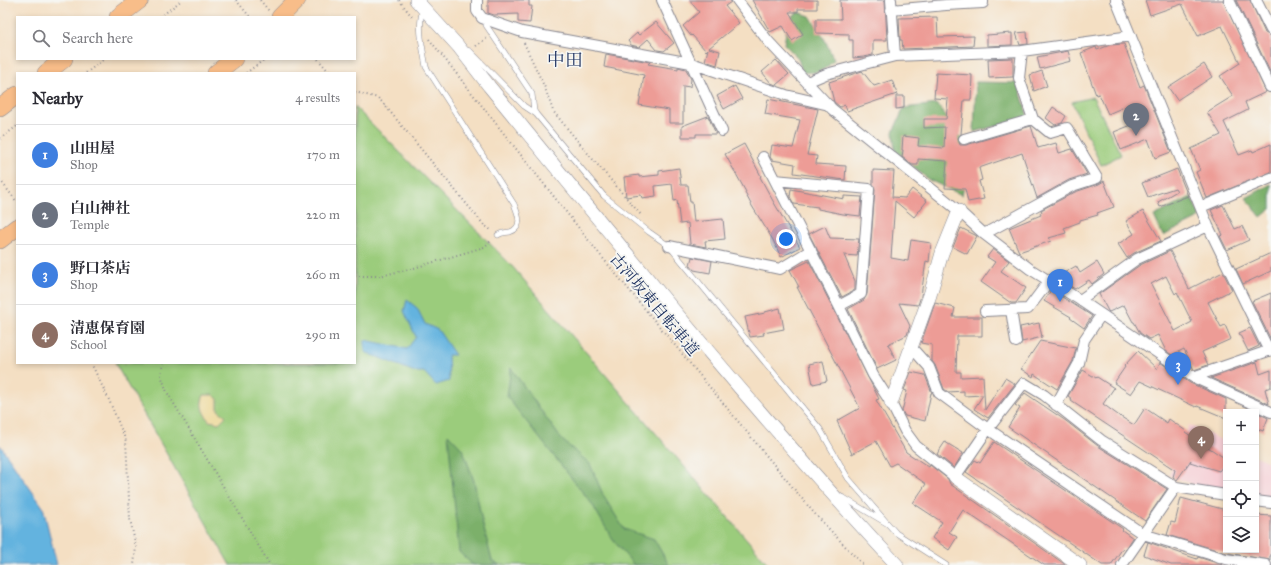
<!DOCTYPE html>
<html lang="en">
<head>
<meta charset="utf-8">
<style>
	body { margin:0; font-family:"IM FELL Great Primer","Noto Serif JP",serif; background:#f2f2f3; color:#2b2b33 }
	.controls { position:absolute; right:12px; bottom:12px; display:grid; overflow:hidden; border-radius:0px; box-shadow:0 2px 6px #0003 }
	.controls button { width:36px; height:36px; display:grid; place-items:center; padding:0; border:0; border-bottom:1px solid #e1e1e2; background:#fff; color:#2b2b33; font:20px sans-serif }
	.you { position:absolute; left:786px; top:239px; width:14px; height:14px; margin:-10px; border:3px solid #fff; border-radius:50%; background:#1a73e8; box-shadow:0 0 0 6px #1a73e833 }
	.badge { display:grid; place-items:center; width:26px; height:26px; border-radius:50%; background:#c8321e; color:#fff; font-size:13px; font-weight:700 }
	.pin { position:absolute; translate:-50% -33px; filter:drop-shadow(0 1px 2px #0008) }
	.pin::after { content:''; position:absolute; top:21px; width:14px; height:12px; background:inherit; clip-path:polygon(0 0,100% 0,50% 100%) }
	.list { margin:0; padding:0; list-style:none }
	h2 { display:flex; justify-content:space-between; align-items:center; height:52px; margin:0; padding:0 16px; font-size:17px }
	h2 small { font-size:13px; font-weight:400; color:#7c7c81 }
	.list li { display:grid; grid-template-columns:26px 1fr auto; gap:12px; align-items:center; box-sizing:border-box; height:60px; padding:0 16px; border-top:1px solid #e1e1e2 }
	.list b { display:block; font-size:15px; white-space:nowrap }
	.list p { margin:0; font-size:13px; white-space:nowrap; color:#7c7c81 }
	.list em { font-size:13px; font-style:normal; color:#7c7c81 }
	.icon { flex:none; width:22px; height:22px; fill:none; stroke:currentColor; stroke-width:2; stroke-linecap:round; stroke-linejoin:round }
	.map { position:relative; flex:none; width:1271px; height:565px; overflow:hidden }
	.search { position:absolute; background:#fff; box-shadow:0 2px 6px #0003; left:16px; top:16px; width:340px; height:44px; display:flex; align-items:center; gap:10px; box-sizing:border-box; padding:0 14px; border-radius:0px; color:#7c7c81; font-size:15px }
	.panel { position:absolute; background:#fff; box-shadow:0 2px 6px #0003; left:16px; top:72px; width:340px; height:292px; border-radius:0px }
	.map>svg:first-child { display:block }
	.built { fill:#f6cfd6 }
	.green { fill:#9bcc7b; stroke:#5b7e6c }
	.forest { fill:#7cb06b; stroke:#4c7064 }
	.sand { fill:#eeda9e; stroke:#84847e }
	.water { fill:#64b3df; stroke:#40719e }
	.building { fill:#ed9c96; fill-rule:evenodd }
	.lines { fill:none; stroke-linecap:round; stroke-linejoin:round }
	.service-casing { stroke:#888790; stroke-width:6 }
	.minor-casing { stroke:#888790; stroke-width:12 }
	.tertiary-casing { stroke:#888790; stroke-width:14 }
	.trunk-casing { stroke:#888790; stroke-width:18 }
	.path { stroke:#888790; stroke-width:2; stroke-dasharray:1 3; stroke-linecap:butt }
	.service { stroke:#fff; stroke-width:5 }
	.minor { stroke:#fff; stroke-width:10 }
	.tertiary { stroke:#fff; stroke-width:13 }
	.trunk { stroke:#f8bd89; stroke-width:17 }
	.labels { text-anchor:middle; stroke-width:3.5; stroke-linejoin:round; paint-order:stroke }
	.street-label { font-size:16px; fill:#1b2f5e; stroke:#f6f6f2 }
	.quarter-label { font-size:18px; fill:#1b2f5e; stroke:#f6f6f2 }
</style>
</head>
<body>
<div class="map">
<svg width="1271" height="565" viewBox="0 0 1271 565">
	<rect width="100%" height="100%" fill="#f6f6f2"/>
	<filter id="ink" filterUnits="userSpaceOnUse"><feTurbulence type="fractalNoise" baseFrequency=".025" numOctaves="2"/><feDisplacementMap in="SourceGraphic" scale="8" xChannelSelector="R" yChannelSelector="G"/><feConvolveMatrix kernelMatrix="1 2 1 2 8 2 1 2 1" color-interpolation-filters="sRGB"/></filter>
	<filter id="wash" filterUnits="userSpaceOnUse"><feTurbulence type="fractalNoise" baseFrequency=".012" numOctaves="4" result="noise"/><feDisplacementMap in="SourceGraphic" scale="16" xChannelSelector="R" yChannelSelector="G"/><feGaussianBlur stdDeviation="0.9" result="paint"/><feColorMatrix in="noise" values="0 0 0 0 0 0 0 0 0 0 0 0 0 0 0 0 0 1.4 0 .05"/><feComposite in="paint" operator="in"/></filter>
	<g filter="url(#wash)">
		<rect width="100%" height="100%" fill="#f4dfc3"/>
		<path class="built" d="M1189,425L1226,442V492L1197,486L1169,475Z
			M1256,456L1271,463V500L1256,497Z"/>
		<path class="green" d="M1093,97L1121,155L1101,165L1072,102Z
			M355,107L511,265L769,565H230L115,363H355Z"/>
		<path class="forest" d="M798,12L810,16L825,40L834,60C824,71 817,74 802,72L798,58L784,44L788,20Z
			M976,82L1018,83L1028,117L974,132Z
			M937,104L971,151L962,195L929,180L895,151L893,132L904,108Z
			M1271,184V209L1261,217L1246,198Z
			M1191,197L1201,217L1163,236L1154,216Z
			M511,368L562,440L590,464L604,497L624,529L654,539L669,565H634L613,540L592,504L507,397Z
			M448,434L463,450L474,481L482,521L492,561L500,565H473L459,552Z"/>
		<path class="sand" d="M204,395H213L218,399V410L226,416L219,423L209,421C203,412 199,406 204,395Z"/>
		<path class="water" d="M407,300L417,308L425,324L438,330L455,355H448L449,381L436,385L424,372H415L365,352V340L407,349L416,337L404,311Z
			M0,445L43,507L57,565H0Z"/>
		<g id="blocks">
			<path class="building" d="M488,0H529V6H532L530,23L518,22V14L494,15L488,13Z
				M689,0H731V2L725,6L739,23L709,48L720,51L717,65L705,61L708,49L706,51L692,35L691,36L683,26L699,12Z
				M752,0H817V9H798V12H789L803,34L792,41L783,26L770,32Z
				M840,0H885L887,40H873V55L864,57L853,58V40H849V34L816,33V19H841Z
				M1145,0H1223L1266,92L1245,102L1248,110L1224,122L1239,155L1252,150L1253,152L1271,144V172L1207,198L1196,172L1200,170L1191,149L1221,135L1207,112L1233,96L1220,76L1240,63L1222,26L1198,36L1182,4L1150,15Z
				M1236,0H1250L1265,33L1271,36V74Z
				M937,17L938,37L974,36L973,46L903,49L902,40H900L899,18Z
				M656,22L674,43L664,51L657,50L648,39L639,47L631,45L628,41L637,33L639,35Z
				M1027,32L1028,44L1020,45L1016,33Z
				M1012,33V45L987,46V35Z
				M1124,44L1140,87L1144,85L1171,152L1155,158L1148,139L1121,150L1114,132L1139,122L1131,104L1108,114L1099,94L1096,95L1081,53L1096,47L1097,50L1110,45Z
				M1068,51L1071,61L1040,69L1037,57Z
				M606,54L650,62L648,64L678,69V67L686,69L691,79L690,87L683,86V123H669V110L639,105L644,75L604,67Z
				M1013,58V77L989,78L988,59Z
				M776,60L789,74L776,85L771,83L762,72Z
				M1204,64L1212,77L1177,100L1168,87Z
				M862,71L874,86L892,80L897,94L847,111L845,105L840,107L834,102L829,82Z
				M1042,71L1047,86L1034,91L1030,75Z
				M936,73L972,75L971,100H964L961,134L958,138L960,145H966L1031,126L1038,148L1056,143L1059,153L1072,149L1087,174L1069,180L1037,198L1022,153L979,168L982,180L979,181L984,199L968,202L965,189L945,188L947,161L918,159V165H912L902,157L903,150H902L903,136L919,138L918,146L944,148L945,127L924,128V119H946L948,99L934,98Z
				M735,86L742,99L724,109L717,96Z
				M896,96H904V108L896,109Z
				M768,99L818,109L807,155L817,156L816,164L846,166L845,180L794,173L795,164L772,160L770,157L772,145L793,148L800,120L765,114Z
				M1053,107L1066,116L1062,123L1055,125L1046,118Z
				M708,116L716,134H696V137H682V126Z
				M744,144L761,176L760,177L773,201L800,247L781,257L773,240L752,206L745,193L746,192L725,154Z
				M679,168L681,185H688L690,202H692L694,222L723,219L725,239L705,241L706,247L690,244L688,223L680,224L677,200L674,201L672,184L655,186L656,196L642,198L641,195L626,197L624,177L639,175V177L659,175V171Z
				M1177,169L1188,196L1160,207L1158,202L1177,191L1175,188L1148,197L1142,183Z
				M873,170L894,171L892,197L905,198L912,189L927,201L914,217L895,201L891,258L908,261L911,240L931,243L929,262L926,261L921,296L918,305L899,303L910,326L907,335L888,344L896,360L877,369L848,309L864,300L867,294L875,189L873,184Z
				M1104,181L1114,207L1097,213L1098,215L1080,220V222L1064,228L1066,233L1049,238L1051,241L1019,252L1009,228L1041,215L1040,213L1042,212L1041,210L1075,192L1099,184Z
				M791,189L844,199V196L862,197L860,216L843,214L818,209V207L794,204L790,197Z
				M1223,205L1235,229L1242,226L1249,240L1227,250L1220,236L1223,235L1211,210Z
				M1143,211L1161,241L1134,253L1127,258L1118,244L1134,234L1126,221Z
				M825,226L830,238L859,239L857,256L844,255L855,281V290L842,297L809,234Z
				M961,228L977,236L967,254L953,247Z
				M993,249L1009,261L1001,271L1026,288L1016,303H1011L981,282L995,262L987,257Z
				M1170,251L1189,289L1223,272L1232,290L1208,302L1221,327L1225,325L1231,339L1202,352L1208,365L1194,370L1184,349L1172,355L1166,351L1158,335L1149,339L1140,333L1134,322H1133L1124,305L1109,312L1108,311L1099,294L1140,265ZM1166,276L1175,294L1177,292L1192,322L1175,331L1151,284Z
				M1271,253V271L1243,284L1236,269Z
				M692,257L712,261L710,273L694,270L690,265Z
				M809,261L879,399L876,400L906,452L929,467L930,465L948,479L950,484L1066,565H1044L963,510L949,532L957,537L949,550L932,538L942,522L913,503L926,484L896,463L890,466L876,441L852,454L837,421L860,408L797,287H799L790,270Z
				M1097,262L1104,274L1092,284L1089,280L1075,289L1070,286L1062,274L1076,266L1080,273Z
				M1051,290L1092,316L1084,328L1070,318L1071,317L1044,301Z
				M1271,293V340L1252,301Z
				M935,303L955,308L953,317H982V336H957L956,372H961V377L983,376L985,410L1005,378L1015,384L988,418L974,409L983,395L964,396V391L948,392L944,389L935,365L932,361V345L921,343Z
				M780,308L784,329L763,333L764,335L750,337L745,317L765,313V312Z
				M1039,323L1042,337L1022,342L1020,327Z
				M1250,328L1259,346L1248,351L1239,333Z
				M1040,341L1076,348L1073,361L1057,389L1034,374L1033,377L1021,369Z
				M1138,351L1157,369L1160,362L1190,383L1226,399V418L1197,406L1196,407L1140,381L1131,394L1114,383L1125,367L1124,366Z
				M823,361L827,381L813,384L809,364Z
				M1257,362L1260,374L1271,370V387L1265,389L1269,404L1211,378Z
				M1083,370L1096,378L1097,377L1114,388L1103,404L1118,415L1134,425L1145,408L1167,423L1169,419L1186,431L1185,432L1226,459V462L1219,471L1190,462L1191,460L1177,480L1173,477L1175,470L1071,401L1072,399L1068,396Z
				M911,372L925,375L932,393H931L925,421L905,416L902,411L907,391L904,390Z
				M1025,393L1066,421L1098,446L1167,489L1145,521L1008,427L1020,408L1015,405Z
				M1256,412L1268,418L1263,431L1256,428Z
				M945,442L963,453L954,468L937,454Z
				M994,442L1123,529L1122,530L1133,538L1125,550L1123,548L1111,565H1102L966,472L975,460L980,463Z
				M1181,498L1226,510V550H1256V515L1271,516V556H1270V560L1227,553L1167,535L1171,522L1175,523Z
				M1148,542L1197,559L1198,557L1223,565H1171L1144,555Z"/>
		</g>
	</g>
	<g filter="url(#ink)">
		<use href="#blocks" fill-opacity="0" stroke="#888790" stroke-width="1"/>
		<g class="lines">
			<g class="service-casing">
				<path id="service" d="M423,9C417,27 423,49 426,67L514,204C518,214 524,227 510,232C505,233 502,232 498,235
					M487,20L486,25L532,94L534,111L536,114
					M466,50L470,51L524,106L536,114L604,196L649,232L669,246L820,429L848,478L888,524
					M839,496L844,498L888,524L896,533L946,565"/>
			</g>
			<g class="minor-casing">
				<path id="minor" d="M477,0V11L482,18L522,32L691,63L786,95L829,105
					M662,0L722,131
					M737,0L768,41L832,109L959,211L984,234L1030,269L1080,300L1193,377L1271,412
					M891,0L895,56
					M1116,0L1208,226L1269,351
					M1229,0L1270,87L1271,86
					M1256,0L1271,30
					M891,10L946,5L983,3V0
					M1022,51L1019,78L1033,119
					M807,82L826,74L895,56L1022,51L1131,36
					M964,139L1033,119L1050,133L1067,128L1097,178L1072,186L984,234
					M763,157L839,306L873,375L891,403L905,431L916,446L955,477L988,429L1024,383L1044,395L1101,440L1176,487L1226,495
					M775,180L869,189L861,294L839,306
					M1201,207L1271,178
					M669,246L780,269L811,250
					M1080,300L1137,259L1208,226
					M1011,310L1016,342
					M985,311L1028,309L1049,281
					M911,347L929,367L939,393L988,429L1143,534L1226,559L1266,565
					M1193,377L1271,350
					M1056,405L1079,363L1084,340L1101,315
					M1256,501L1271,503
					M1122,565L1176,487"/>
			</g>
			<g class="tertiary-casing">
				<path id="tertiary" d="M416,0L458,46L489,86C622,248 754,411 897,565
					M891,403L930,295L942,253L959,211
					M955,477L1080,565"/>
			</g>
			<g class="trunk-casing">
				<path id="trunk" d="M118,17L140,0
					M280,17L297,0
					M46,73L64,59
					M216,73L234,59
					M0,108L17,95
					M0,240L17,227"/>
			</g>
			<path class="path" d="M236,0L250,17
				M260,0L269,11
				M399,0L413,18
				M160,17L182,0
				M429,39L601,256L814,513L863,565
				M524,43L545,88L553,111L590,156L642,216
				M476,46L487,38
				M318,59L330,73
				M86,73L104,59
				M246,73L265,59
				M355,92L378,98L382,102L484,225L492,231
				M0,139L17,126
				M0,180L17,202
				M355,276H380L414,268L484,247L492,240
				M91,363L109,400L126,441L130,519L136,547L134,565
				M163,363L161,375L167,392L270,565"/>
			<use href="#service" class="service"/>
			<use href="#minor" class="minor"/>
			<use href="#tertiary" class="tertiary"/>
			<use href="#trunk" class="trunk"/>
		</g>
	</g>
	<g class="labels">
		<g class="street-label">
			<text transform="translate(655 304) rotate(50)" y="6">古河坂東自転車道</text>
		</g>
		<g class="quarter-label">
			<text x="565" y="66">中田</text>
		</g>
	</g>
</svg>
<div class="controls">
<button>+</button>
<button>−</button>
<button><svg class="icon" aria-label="locate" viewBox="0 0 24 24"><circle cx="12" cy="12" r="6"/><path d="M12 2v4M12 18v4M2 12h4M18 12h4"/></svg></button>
<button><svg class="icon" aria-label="layers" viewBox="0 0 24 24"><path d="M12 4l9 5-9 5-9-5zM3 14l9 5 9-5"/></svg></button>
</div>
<div class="you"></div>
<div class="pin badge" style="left:1060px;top:302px;background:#3f7fe0">1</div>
<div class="pin badge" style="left:1136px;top:136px;background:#6b7280">2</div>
<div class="pin badge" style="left:1178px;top:385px;background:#3f7fe0">3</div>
<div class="pin badge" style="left:1201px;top:459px;background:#8d6e63">4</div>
<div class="search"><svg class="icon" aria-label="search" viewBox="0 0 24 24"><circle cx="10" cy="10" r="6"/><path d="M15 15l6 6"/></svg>Search here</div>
<section class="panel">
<h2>Nearby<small>4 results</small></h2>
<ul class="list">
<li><span class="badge" style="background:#3f7fe0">1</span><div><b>山田屋</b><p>Shop</p></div><em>170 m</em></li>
<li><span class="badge" style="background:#6b7280">2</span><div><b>白山神社</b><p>Temple</p></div><em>220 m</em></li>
<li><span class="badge" style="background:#3f7fe0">3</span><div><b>野口茶店</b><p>Shop</p></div><em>260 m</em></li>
<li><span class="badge" style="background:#8d6e63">4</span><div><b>清恵保育園</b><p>School</p></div><em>290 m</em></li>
</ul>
</section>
</div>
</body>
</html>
